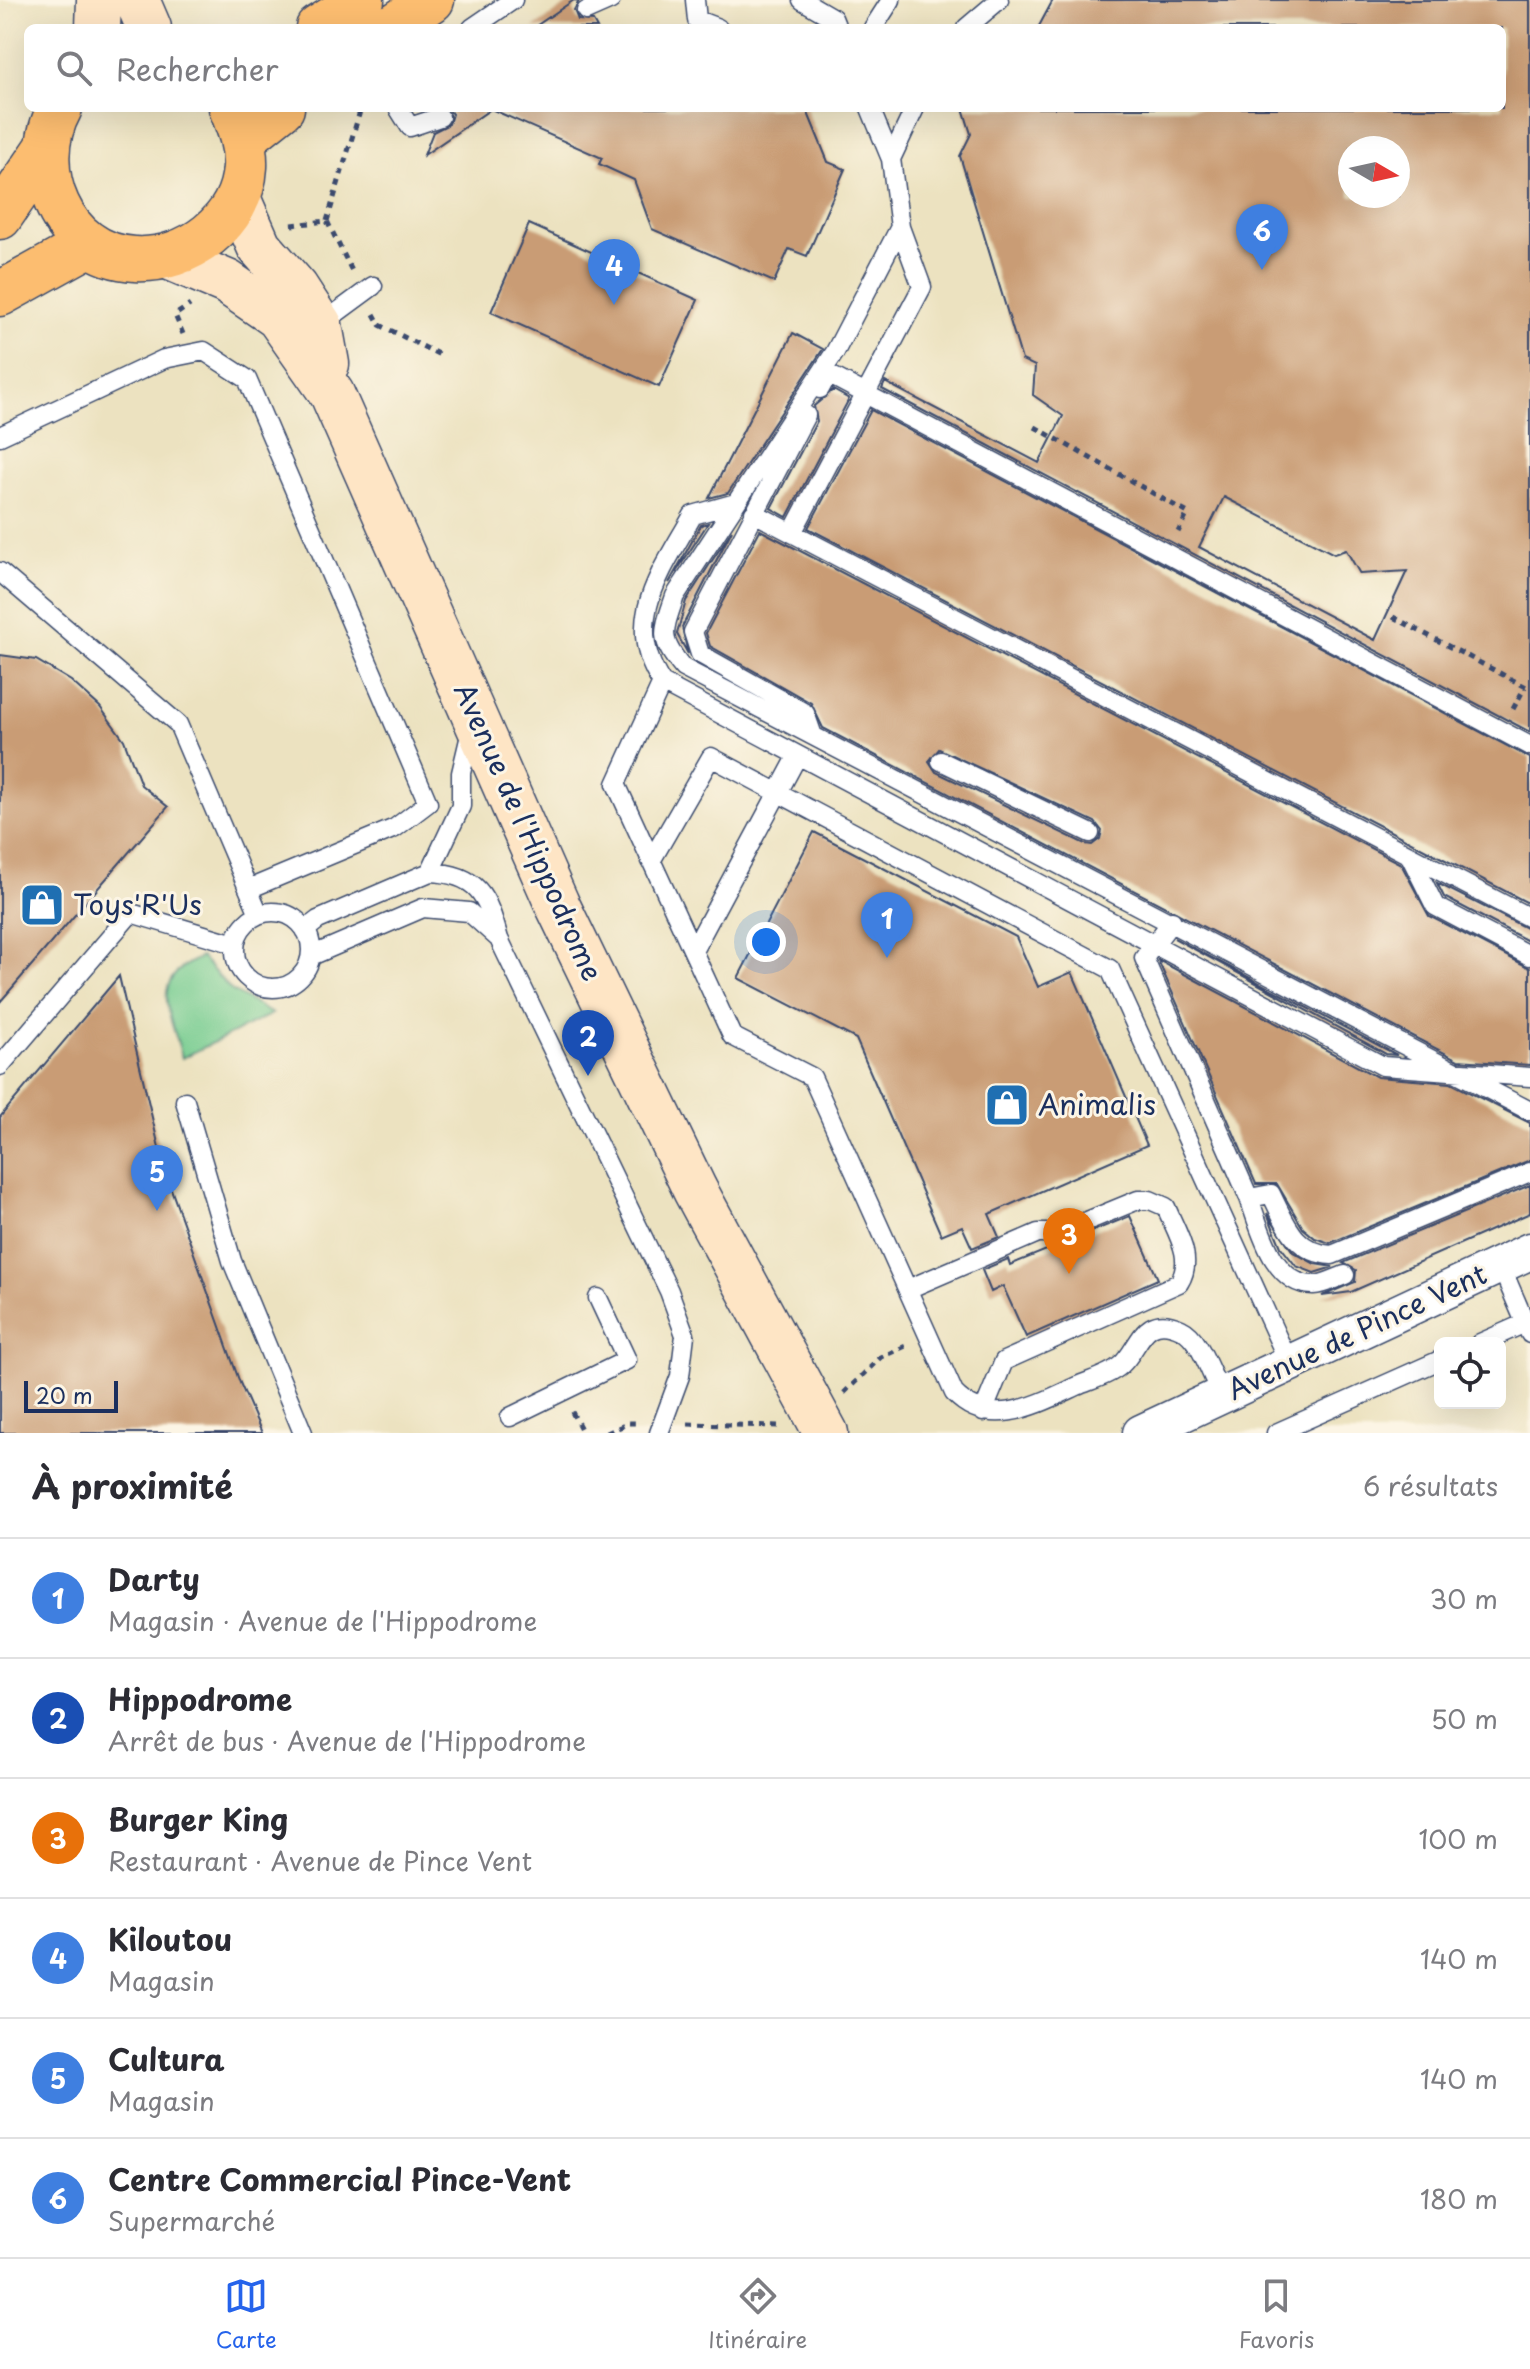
<!DOCTYPE html>
<html lang="fr">
<head>
<meta charset="utf-8">
<style>
	body { margin:0; font-family:"Playpen Sans",sans-serif; background:#f7f7f7; color:#2b2b33 }
	.controls { position:absolute; right:24px; bottom:24px; display:grid; overflow:hidden; border-radius:12px; box-shadow:0 8px 32px #0002 }
	.controls button { width:72px; height:72px; display:grid; place-items:center; padding:0; border:0; border-bottom:2px solid #e1e1e2; background:#fff; color:#2b2b33; font:40px sans-serif }
	.compass { position:absolute; left:1338px; top:136px; width:72px; height:72px; border-radius:50%; background:#fff; box-shadow:0 8px 32px #0002; rotate:99deg }
	.scale { position:absolute; left:24px; bottom:20px; width:94px; box-sizing:border-box; padding-left:8px; border:4px solid #1b2f5e; border-top:0; font-size:22px; line-height:28px; white-space:nowrap; color:#1b2f5e; -webkit-text-stroke:6px #fcf5e5; paint-order:stroke }
	.you { position:absolute; left:766px; top:942px; width:28px; height:28px; margin:-20px; border:6px solid #fff; border-radius:50%; background:#1a73e8; box-shadow:0 0 0 12px #1a73e833 }
	.badge { display:grid; place-items:center; width:52px; height:52px; border-radius:50%; background:#2563eb; color:#fff; font-size:26px; font-weight:700 }
	.pin { position:absolute; translate:-50% -66px; filter:drop-shadow(0 2px 4px #0008) }
	.pin::after { content:''; position:absolute; top:42px; width:28px; height:24px; background:inherit; clip-path:polygon(0 0,100% 0,50% 100%) }
	.list { margin:0; padding:0; list-style:none }
	h2 { display:flex; justify-content:space-between; align-items:center; height:104px; margin:0; padding:0 32px; font-size:34px }
	h2 small { font-size:26px; font-weight:400; color:#7c7c81 }
	.list li { display:grid; grid-template-columns:52px 1fr auto; gap:24px; align-items:center; box-sizing:border-box; height:120px; padding:0 32px; border-top:2px solid #e1e1e2 }
	.list b { display:block; font-size:30px; white-space:nowrap }
	.list p { margin:0; font-size:26px; white-space:nowrap; color:#7c7c81 }
	.list em { font-size:26px; font-style:normal; color:#7c7c81 }
	.icon { flex:none; width:44px; height:44px; fill:none; stroke:currentColor; stroke-width:2; stroke-linecap:round; stroke-linejoin:round }
	.map { position:relative; flex:none; width:1530px; height:1433px; overflow:hidden }
	.search { position:absolute; background:#fff; box-shadow:0 8px 32px #0002; left:24px; right:24px; top:24px; height:88px; display:flex; align-items:center; gap:20px; box-sizing:border-box; padding:0 28px; border-radius:12px; color:#7c7c81; font-size:30px }
	.sheet { height:824px; background:#fff }
	nav { display:flex; justify-content:space-around; align-items:center; box-sizing:border-box; height:112px; border-top:2px solid #e1e1e2; background:#fff; font-size:22px; color:#7c7c81 }
	nav a { display:grid; justify-items:center; gap:4px }
	nav .on { color:#2563eb }
	.map>svg:first-child { display:block }
	.green { fill:#77cc90; stroke:#497e77; stroke-width:2 }
	.building { fill:#c99c75; fill-rule:evenodd }
	.lines { fill:none; stroke-linecap:round; stroke-linejoin:round }
	.service-casing { stroke:#3a4a6d; stroke-width:21 }
	.minor-casing { stroke:#3a4a6d; stroke-width:39 }
	.secondary-casing { stroke:#3a4a6d; stroke-width:47 }
	.primary-casing { stroke:#3a4a6d; stroke-width:47 }
	.path { stroke:#3a4a6d; stroke-width:5; stroke-dasharray:6 6; stroke-linecap:butt }
	.service { stroke:#fff; stroke-width:18 }
	.minor { stroke:#fff; stroke-width:36 }
	.secondary { stroke:#fee5c5; stroke-width:44 }
	.primary { stroke:#fcbd6f; stroke-width:44 }
	.labels { text-anchor:middle; stroke-width:6; stroke-linejoin:round; paint-order:stroke }
	.street-label { font-size:28px; fill:#1b2f5e; stroke:#fcf5e5 }
	.poi-label { font-size:28px; fill:#1b2f5e; stroke:#fcf5e5; text-anchor:start }
</style>
</head>
<body>
<div class="map">
<svg width="1530" height="1433" viewBox="0 0 1530 1433">
	<rect width="100%" height="100%" fill="#fcf5e5"/>
	<filter id="ink" filterUnits="userSpaceOnUse"><feTurbulence type="fractalNoise" baseFrequency=".0125" numOctaves="2"/><feDisplacementMap in="SourceGraphic" scale="16" xChannelSelector="R" yChannelSelector="G"/><feConvolveMatrix kernelMatrix="1 2 1 2 8 2 1 2 1" color-interpolation-filters="sRGB"/></filter>
	<filter id="wash" filterUnits="userSpaceOnUse"><feTurbulence type="fractalNoise" baseFrequency=".006" numOctaves="4" result="noise"/><feDisplacementMap in="SourceGraphic" scale="32" xChannelSelector="R" yChannelSelector="G"/><feGaussianBlur stdDeviation="1.8" result="paint"/><feColorMatrix in="noise" values="0 0 0 0 0 0 0 0 0 0 0 0 0 0 0 0 0 1.4 0 .05"/><feComposite in="paint" operator="in"/></filter>
	<g filter="url(#wash)">
		<rect width="100%" height="100%" fill="#ece2c0"/>
		<path class="green" d="M201,957L231,990L272,1014L182,1058C172,1014 145,981 201,957Z"/>
		<g id="blocks">
			<path class="building" d="M574,0L579,1L574,10L578,20L593,21L597,28H533Z
				M1053,0H1530V732L882,389L885,382L1039,463L1063,416L1033,395L1035,366L1022,360L960,156L971,134L963,108H1502V28H1038ZM1350,148H1398V196H1350ZM1224,497L1334,554L1346,550L1360,574L1407,571L1375,640L1199,547Z
				M448,108H806L828,162L845,169L807,256L789,249L774,282L652,229L634,180L599,164L602,158L491,109L424,155L433,132L449,124L452,114Z
				M529,224L698,300L659,387L491,312Z
				M793,333L823,349L728,493L709,498Z
				M833,390L849,399L787,517L771,508L817,421L814,406Z
				M871,410L1530,758V904L808,528Z
				M708,523L669,583L701,525Z
				M732,530L682,627L688,654L677,634L686,601Z
				M760,530L1401,864L1429,916L1530,968V1065L1458,1060L823,728L811,703L710,646L706,633ZM939,749L1095,822L1102,831L1100,839L1092,845L1085,844L936,772L929,761Z
				M0,655L36,660L71,681L100,707L124,740L141,785L168,807L0,1002Z
				M814,832L1016,937L1038,987L1072,972L1147,1145L989,1214L999,1237L972,1248L962,1226L941,1235L856,1039L738,978Z
				M1437,883L1530,930V942L1444,897Z
				M1174,938L1397,1055L1386,1054Z
				M1158,960L1377,1077L1451,1083L1530,1123V1160L1330,1243L1315,1238L1303,1228L1277,1184H1256Z
				M119,976L164,1169L240,1383L262,1433H0V1117Z
				M1530,1185V1213L1351,1292L1322,1296L1355,1282L1356,1270L1343,1263Z
				M1267,1213L1293,1252L1315,1264L1333,1267L1314,1273L1296,1266L1281,1247Z
				M1130,1216L1158,1279L1026,1337L1003,1286L991,1292L982,1270L1008,1259L1010,1265Z"/>
		</g>
	</g>
	<g filter="url(#ink)">
		<use href="#blocks" fill-opacity="0" stroke="#3a4a6d" stroke-width="2"/>
		<g class="lines">
			<g class="service-casing">
				<path id="service" d="M695,0L697,20L718,28
					M802,0L833,18L837,28
					M586,11L611,0
					M472,28L513,0
					M873,28L891,0
					M966,28L999,0
					M398,108L410,127L440,117
					M870,108L891,159L900,227L835,352L675,596C663,632 658,638 683,668L1530,1111
					M891,159L915,108
					M320,325L373,286
					M820,389L828,374L1530,746
					M806,415L693,632L700,654L805,713L812,733
					M0,436L164,359L204,351L247,379L428,803L395,828L251,888
					M736,503L693,515C662,571 621,622 662,683L1383,1066L1530,1077
					M754,513L1530,918
					M792,533L922,287L900,227
					M0,572L178,724L259,914
					M662,683L616,784L732,1036L812,1077L954,1393C990,1431 1038,1404 1077,1386C1091,1380 1110,1375 1121,1365C1140,1349 1142,1311 1181,1329C1201,1338 1211,1377 1222,1395
					M941,761L1090,833
					M1410,856L1435,906L1530,956
					M651,861L711,757L1110,969L1289,1363
					M430,872C478,874 487,895 499,939L669,1291L685,1335L680,1376L659,1433
					M235 950a38 38 0 1 1 76 0a38 38 0 1 1-76 0Z
					M1172,921L1144,958L1249,1198L1271,1194C1286,1224 1295,1253 1332,1255L1530,1172
					M305,930L318,920L430,872L461,806V773L471,731
					M693,951L797,757
					M311,956L423,908L469,912L499,939
					M0,1066L131,913L235,944
					M185,1101L232,1261L303,1433
					M1249,1198C1260,1228 1273,1286 1314,1285C1323,1285 1336,1278 1345,1275
					M1500,1264L1530,1334
					M908,1289L1038,1233H1058L1138,1200H1150L1166,1207C1176,1232 1195,1258 1179,1283L1004,1361L983,1412
					M1480,1343L1530,1321
					M510,1417L627,1360L598,1298
					M1276,1433L1440,1360"/>
			</g>
			<g class="minor-casing">
				<path id="minor" d="M1141,1433L1530,1251"/>
			</g>
			<g class="secondary-casing">
				<path id="secondary" d="M137,0L149,28
					M98,28L99,0
					M238,198L259,246L296,288L320,325L327,364
					M168,257L227,282L278,317L332,394L557,904L695,1190L826,1433"/>
			</g>
			<g class="primary-casing">
				<path id="primary" d="M318,28L362,0
					M391,28L432,0
					M60,108C27,167 61,256 135,259C188,262 242,222 245,167C246,145 239,128 231,108
					M243,139L282,108
					M0,217L45,151
					M0,294L90,244"/>
			</g>
			<path class="path" d="M327,221L361,108
				M292,225L327,221L353,273
				M374,314L380,325L440,355
				M183,334L175,315L190,305
				M1035,427L1188,513L1178,532
				M1393,617L1530,689
				M1513,709L1525,687
				M844,1393L881,1357L908,1345
				M572,1412L583,1433
				M688,1424L782,1426
				M607,1433L629,1423H638"/>
			<use href="#service" class="service"/>
			<use href="#minor" class="minor"/>
			<use href="#secondary" class="secondary"/>
			<use href="#primary" class="primary"/>
		</g>
	</g>
	<defs>
		<g id="shop-square" transform="scale(2.3)"><rect x="-9" y="-9" width="18" height="18" rx="4" fill="#1f6fb2" stroke="#fcf5e5"/><path d="M-5-2.5h2.3a2.7 3.5 0 0 1 5.4 0H5L5.5 6h-11ZM-1.5-2.5h3a1.5 2.3 0 0 0-3 0Z" fill="#fff"/></g>
	</defs>
	<g fill-rule="evenodd">
		<use href="#shop-square" x="42" y="905"/>
		<use href="#shop-square" x="1007" y="1105"/>
	</g>
	<g class="labels">
		<g class="street-label">
			<text transform="translate(528 832) rotate(66)" y="10">Avenue de l'Hippodrome</text>
			<text transform="translate(1357 1332) rotate(-25)" y="10">Avenue de Pince Vent</text>
		</g>
		<g class="poi-label">
			<text x="73" y="915">Toys'R'Us</text>
			<text x="1038" y="1115">Animalis</text>
		</g>
	</g>
</svg>
<div class="controls">
<button><svg class="icon" aria-label="locate" viewBox="0 0 24 24"><circle cx="12" cy="12" r="6"/><path d="M12 2v4M12 18v4M2 12h4M18 12h4"/></svg></button>
</div>
<svg class="compass" viewBox="-18 -18 36 36"><path d="M0-13l5 13h-10z" fill="#e53935"/><path d="M0 13l5-13h-10z" fill="#7c7c81"/></svg>
<div class="scale">20 m</div>
<div class="you"></div>
<div class="pin badge" style="left:887px;top:958px;background:#3f7fe0">1</div>
<div class="pin badge" style="left:588px;top:1076px;background:#1a4fb4">2</div>
<div class="pin badge" style="left:1069px;top:1274px;background:#e8710a">3</div>
<div class="pin badge" style="left:614px;top:305px;background:#3f7fe0">4</div>
<div class="pin badge" style="left:157px;top:1211px;background:#3f7fe0">5</div>
<div class="pin badge" style="left:1262px;top:270px;background:#3f7fe0">6</div>
<div class="search"><svg class="icon" aria-label="search" viewBox="0 0 24 24"><circle cx="10" cy="10" r="6"/><path d="M15 15l6 6"/></svg>Rechercher</div>
</div>
<section class="sheet">
<h2>À proximité<small>6 résultats</small></h2>
<ul class="list">
<li><span class="badge" style="background:#3f7fe0">1</span><div><b>Darty</b><p>Magasin · Avenue de l'Hippodrome</p></div><em>30 m</em></li>
<li><span class="badge" style="background:#1a4fb4">2</span><div><b>Hippodrome</b><p>Arrêt de bus · Avenue de l'Hippodrome</p></div><em>50 m</em></li>
<li><span class="badge" style="background:#e8710a">3</span><div><b>Burger King</b><p>Restaurant · Avenue de Pince Vent</p></div><em>100 m</em></li>
<li><span class="badge" style="background:#3f7fe0">4</span><div><b>Kiloutou</b><p>Magasin</p></div><em>140 m</em></li>
<li><span class="badge" style="background:#3f7fe0">5</span><div><b>Cultura</b><p>Magasin</p></div><em>140 m</em></li>
<li><span class="badge" style="background:#3f7fe0">6</span><div><b>Centre Commercial Pince-Vent</b><p>Supermarché</p></div><em>180 m</em></li>
</ul>
</section>
<nav>
<a class="on"><svg class="icon" aria-label="map" viewBox="0 0 24 24"><path d="M3 6l6-2 6 2 6-2v14l-6 2-6-2-6 2zM9 4v14M15 6v14"/></svg>Carte</a>
<a><svg class="icon" aria-label="directions" viewBox="0 0 24 24"><path d="M12 3l9 9-9 9-9-9zM9 14v-3h6M13 9l2 2-2 2"/></svg>Itinéraire</a>
<a><svg class="icon" aria-label="saved" viewBox="0 0 24 24"><path d="M7 4h10v16l-5-4-5 4z"/></svg>Favoris</a>
</nav>
</body>
</html>
